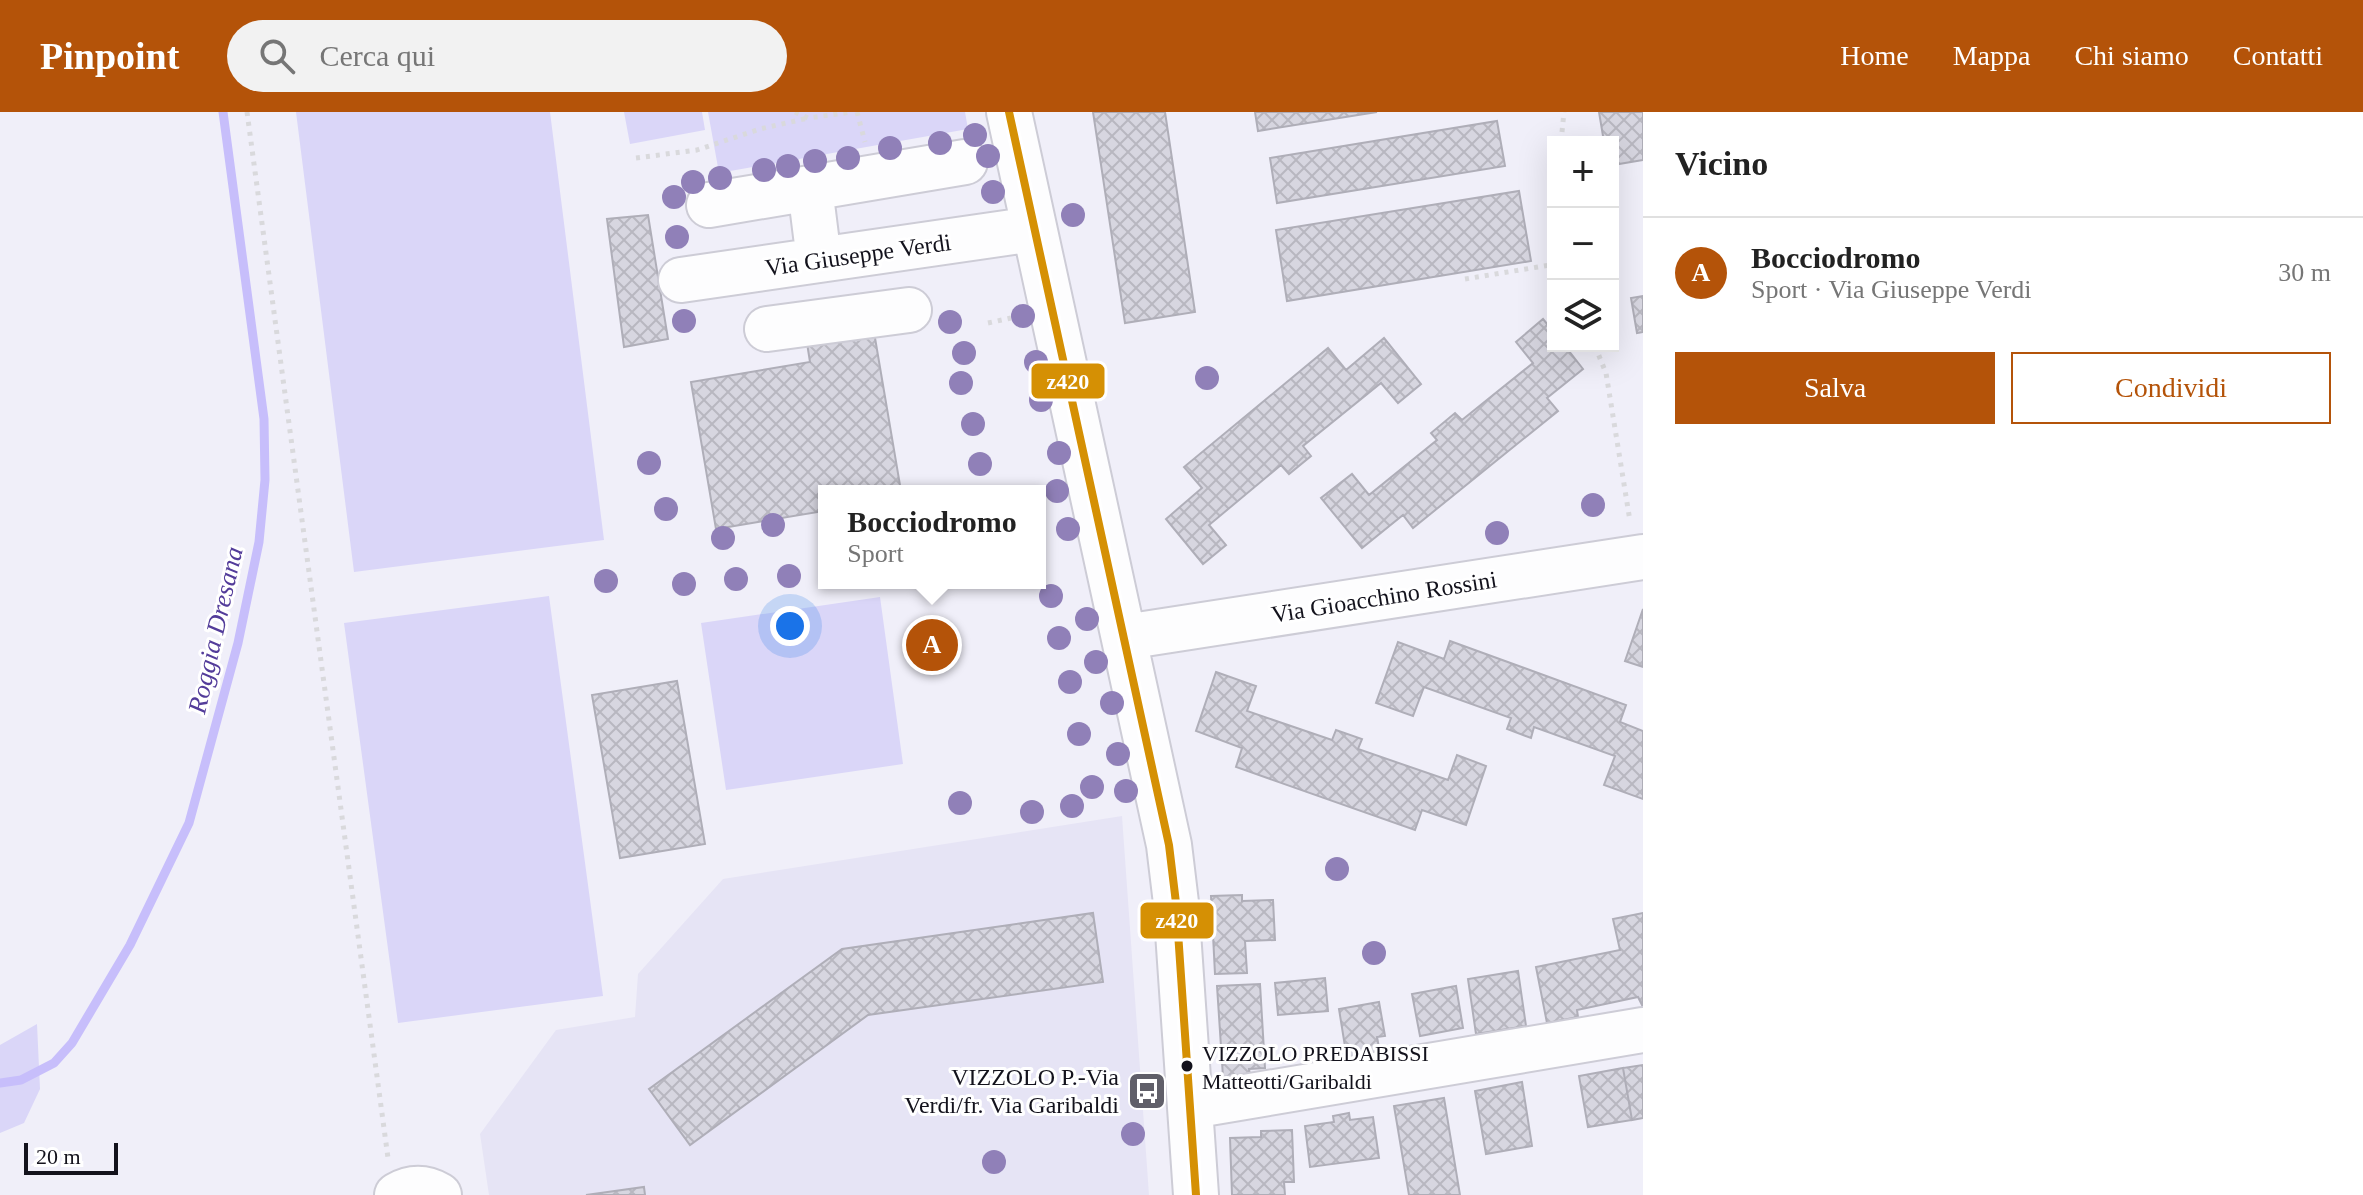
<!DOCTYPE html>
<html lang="it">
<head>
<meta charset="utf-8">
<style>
	body { margin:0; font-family:Georgia,serif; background:#f2f2f2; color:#222 }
	.controls { position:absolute; right:24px; top:24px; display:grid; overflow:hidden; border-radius:0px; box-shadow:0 8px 32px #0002 }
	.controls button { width:72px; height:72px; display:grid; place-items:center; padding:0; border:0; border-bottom:2px solid #e0e0e0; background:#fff; color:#222; font:40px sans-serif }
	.scale { position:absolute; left:24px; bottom:20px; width:94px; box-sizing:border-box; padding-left:8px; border:4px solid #13121c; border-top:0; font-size:22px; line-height:28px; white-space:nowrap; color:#13121c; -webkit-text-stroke:6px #fff; paint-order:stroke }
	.you { position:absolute; left:790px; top:514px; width:28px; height:28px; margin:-20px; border:6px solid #fff; border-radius:50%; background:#1a73e8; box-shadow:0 0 0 12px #1a73e833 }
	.badge { display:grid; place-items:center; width:52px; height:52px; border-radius:50%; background:#b45309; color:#fff; font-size:26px; font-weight:700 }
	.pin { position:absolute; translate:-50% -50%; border:4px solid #fff; box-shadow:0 2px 8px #0006 }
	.popup { position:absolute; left:818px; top:373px; width:228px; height:104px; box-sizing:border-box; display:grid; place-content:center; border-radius:0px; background:#fff; filter:drop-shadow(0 2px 6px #0005); font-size:26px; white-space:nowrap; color:#767676 }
	.popup b { font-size:30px; color:#222 }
	.popup::after { content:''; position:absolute; left:50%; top:100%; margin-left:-16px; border:16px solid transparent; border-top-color:#fff }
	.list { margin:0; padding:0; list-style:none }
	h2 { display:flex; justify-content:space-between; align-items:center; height:104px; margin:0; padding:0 32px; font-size:34px }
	h2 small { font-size:26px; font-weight:400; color:#767676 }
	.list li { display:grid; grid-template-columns:52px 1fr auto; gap:24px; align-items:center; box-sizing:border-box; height:112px; padding:0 32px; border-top:2px solid #e0e0e0 }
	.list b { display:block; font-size:30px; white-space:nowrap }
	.list p { margin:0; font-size:26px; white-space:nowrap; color:#767676 }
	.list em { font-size:26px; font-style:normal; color:#767676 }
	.actions { display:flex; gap:16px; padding:24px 32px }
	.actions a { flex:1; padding:18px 0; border:2px solid #b45309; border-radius:0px; text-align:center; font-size:28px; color:#b45309 }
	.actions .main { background:#b45309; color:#fff }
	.icon { flex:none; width:44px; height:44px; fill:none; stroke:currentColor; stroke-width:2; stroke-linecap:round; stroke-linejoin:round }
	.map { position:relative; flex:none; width:1643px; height:1083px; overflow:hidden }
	header { display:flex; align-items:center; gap:48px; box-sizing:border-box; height:112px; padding:0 40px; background:#b45309; color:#fff }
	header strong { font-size:38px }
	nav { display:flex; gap:44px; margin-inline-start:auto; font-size:28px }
	.search { width:560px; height:72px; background:#f2f2f2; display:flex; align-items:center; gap:20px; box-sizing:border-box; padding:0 28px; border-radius:44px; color:#767676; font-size:30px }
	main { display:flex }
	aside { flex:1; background:#fff }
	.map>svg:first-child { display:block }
	.built { fill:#e6e4f5 }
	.green { fill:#dad6f8 }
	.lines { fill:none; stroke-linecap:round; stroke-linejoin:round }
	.stream { stroke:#c7befb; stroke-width:9 }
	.building { fill:url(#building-cross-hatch); stroke:#afaeb8; stroke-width:2 }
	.minor-casing { stroke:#cdccd6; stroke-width:48 }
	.path { stroke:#d9d9dc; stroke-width:5; stroke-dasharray:4 6; stroke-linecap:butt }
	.minor { stroke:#fdfdfe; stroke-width:44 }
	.bus-1-casing { stroke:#fff; stroke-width:14 }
	.bus-1 { stroke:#d59004; stroke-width:8 }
	.tree { fill:#9080b8 }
	.bus-dot { fill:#13121c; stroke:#fff; stroke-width:3 }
	.labels { text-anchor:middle; stroke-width:6; stroke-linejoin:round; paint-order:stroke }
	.bus-label { font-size:22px; fill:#13121c; stroke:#fff; text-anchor:start }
	.street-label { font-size:24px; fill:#13121c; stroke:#fff }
	.poi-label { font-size:24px; fill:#13121c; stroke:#fff; text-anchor:end }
	.water-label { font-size:26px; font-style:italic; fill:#533c9a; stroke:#fff }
	.line-badge { stroke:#fff; stroke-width:3 }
	.badge-label { font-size:22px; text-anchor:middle; font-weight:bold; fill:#fff }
</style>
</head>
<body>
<header>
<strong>Pinpoint</strong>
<div class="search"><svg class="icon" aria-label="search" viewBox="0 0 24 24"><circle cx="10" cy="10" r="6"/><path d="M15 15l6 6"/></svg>Cerca qui</div>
<nav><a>Home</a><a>Mappa</a><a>Chi siamo</a><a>Contatti</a></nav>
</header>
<main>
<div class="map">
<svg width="1643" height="1083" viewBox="0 0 1643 1083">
	<defs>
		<pattern id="building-cross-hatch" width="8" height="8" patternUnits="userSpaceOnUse" patternTransform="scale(2)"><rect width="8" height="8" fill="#d7d6e0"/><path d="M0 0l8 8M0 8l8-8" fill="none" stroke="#b8b7c0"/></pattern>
	</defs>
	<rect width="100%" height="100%" fill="#f0eff9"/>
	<path class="built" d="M1122,704L1149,1083H489L480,1022L556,918L635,905L638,862L723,767Z"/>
	<path class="green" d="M296,0H550L604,428L354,460Z
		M624,0H702L705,18L630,32Z
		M708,0H965L968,17L719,61Z
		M549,484L603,884L398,911L344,511Z
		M880,485L903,652L726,678L701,511Z
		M37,912L40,977L24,1011L0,1021V933Z"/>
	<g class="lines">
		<path class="stream" d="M0,971L21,968L54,951L72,931L130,833L189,711L238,531L259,430L265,368L264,307L223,0"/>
	</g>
	<path class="building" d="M1093,0H1165L1195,200L1125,211Z
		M1255,0H1377L1258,19Z
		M1599,0H1643V48L1613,53V30H1604Z
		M1497,9L1505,54L1277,91L1270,46Z
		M1519,79L1531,149L1287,189L1276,118Z
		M648,103L668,227L624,235L607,107Z
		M1643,184V220L1637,221L1631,186Z
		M1543,207L1553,219V234H1565L1583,257L1547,286L1558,299L1413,416L1403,403L1362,436L1321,386L1352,362L1369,383L1437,328L1431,321L1455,301L1462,308L1533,251L1516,230Z
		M874,220L901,379H824V399L716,417L691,270L810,250L807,231Z
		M1384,226L1421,272L1398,291L1381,271L1303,334L1311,344L1289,362L1281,353L1209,413L1226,433L1203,452L1166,407L1202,376L1184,355L1328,236L1346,258Z
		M1643,497V555L1625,549Z
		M1450,529L1626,593L1620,610L1643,619V687L1604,673L1615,644L1534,615L1531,626L1507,617L1511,606L1424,575L1413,604L1376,591L1398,530L1444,547Z
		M1216,560L1256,574L1247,599L1332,628L1336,618L1362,627L1358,637L1448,668L1457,643L1486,654L1466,713L1422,698L1415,718L1236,655L1242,636L1196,619Z
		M677,569L705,732L620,746L592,583Z
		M1242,783V789L1273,788L1275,828L1245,829L1247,861L1215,862L1211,784Z
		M1093,801L1103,870L868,903L690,1033L649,977L842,837Z
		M1643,801V895L1638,885L1577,898L1578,905L1547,911L1536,855L1620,838L1613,807Z
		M1518,859L1526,914L1476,922L1468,867Z
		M1325,866L1328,899L1278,903L1275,871Z
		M1260,872L1265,956L1249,957L1250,963L1223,965L1217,874Z
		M1456,874L1463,916L1420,924L1412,882Z
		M1379,890L1385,924L1377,925L1380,941L1347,947L1339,897Z
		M1643,953V1006L1632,1008L1623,956Z
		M1623,956L1632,1008L1588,1015L1579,964Z
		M1522,970L1532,1034L1486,1042L1475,979Z
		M1444,986L1460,1083H1409L1394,994Z
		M1349,1001L1350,1008L1373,1005L1379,1046L1310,1055L1305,1014L1334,1010L1333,1004Z
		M1292,1018L1294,1070H1284L1285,1083H1232L1230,1026L1261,1025V1019Z
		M644,1075L645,1083H586Z"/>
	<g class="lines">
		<g class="minor-casing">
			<path id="minor" d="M1009,0L1169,733L1176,791L1196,1083
				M810,76L819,148
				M709,93L965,50
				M681,168L1034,117
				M767,217L909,198
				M1125,525L1643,445
				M1191,994L1643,918
				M397,1083C411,1075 425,1075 439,1083"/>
		</g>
		<path class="path" d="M247,0L388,1046
			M795,0L808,6L852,0
			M857,0L865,30
			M1561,30L1564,0
			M636,46L697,38L760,17L808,6
			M1550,153L1553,117
			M1465,167L1550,153L1553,158
			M988,211L1011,206
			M1595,234L1606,261L1630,409"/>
		<use href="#minor" class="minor"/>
		<g class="bus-1-casing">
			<path id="bus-1" d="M1009,0L1169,733L1176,791L1196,1083"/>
		</g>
		<use href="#bus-1" class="bus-1"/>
	</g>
	<g class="tree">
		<circle cx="975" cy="23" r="12"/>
		<circle cx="940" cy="31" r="12"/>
		<circle cx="890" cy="36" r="12"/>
		<circle cx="988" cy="44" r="12"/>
		<circle cx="848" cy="46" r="12"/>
		<circle cx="815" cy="49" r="12"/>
		<circle cx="788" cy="54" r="12"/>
		<circle cx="764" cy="58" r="12"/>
		<circle cx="720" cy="66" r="12"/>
		<circle cx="693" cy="70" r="12"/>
		<circle cx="993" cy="80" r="12"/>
		<circle cx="674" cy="85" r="12"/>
		<circle cx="1073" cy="103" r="12"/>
		<circle cx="677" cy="125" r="12"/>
		<circle cx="1023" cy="204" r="12"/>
		<circle cx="684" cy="209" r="12"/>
		<circle cx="950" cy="210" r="12"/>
		<circle cx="964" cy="241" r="12"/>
		<circle cx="1036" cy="250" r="12"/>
		<circle cx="1207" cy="266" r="12"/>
		<circle cx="961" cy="271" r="12"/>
		<circle cx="1041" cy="288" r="12"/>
		<circle cx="973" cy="312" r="12"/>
		<circle cx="1059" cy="341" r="12"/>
		<circle cx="649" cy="351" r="12"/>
		<circle cx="980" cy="352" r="12"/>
		<circle cx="1057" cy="379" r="12"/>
		<circle cx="1593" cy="393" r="12"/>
		<circle cx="666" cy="397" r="12"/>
		<circle cx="773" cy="413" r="12"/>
		<circle cx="1068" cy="417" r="12"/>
		<circle cx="1497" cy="421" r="12"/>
		<circle cx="723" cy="426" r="12"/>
		<circle cx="789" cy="464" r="12"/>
		<circle cx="736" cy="467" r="12"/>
		<circle cx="606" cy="469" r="12"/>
		<circle cx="684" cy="472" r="12"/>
		<circle cx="1051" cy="484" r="12"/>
		<circle cx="1087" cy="507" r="12"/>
		<circle cx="1059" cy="526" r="12"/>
		<circle cx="1096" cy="550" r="12"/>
		<circle cx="1070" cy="570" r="12"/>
		<circle cx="1112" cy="591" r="12"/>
		<circle cx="1079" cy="622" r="12"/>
		<circle cx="1118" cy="642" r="12"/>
		<circle cx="1092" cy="675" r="12"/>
		<circle cx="1126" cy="679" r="12"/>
		<circle cx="960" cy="691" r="12"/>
		<circle cx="1072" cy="694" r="12"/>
		<circle cx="1032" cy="700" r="12"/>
		<circle cx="1337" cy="757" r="12"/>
		<circle cx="1374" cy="841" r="12"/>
		<circle cx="1133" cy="1022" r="12"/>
		<circle cx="994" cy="1050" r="12"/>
	</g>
	<defs>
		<g id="bus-square" transform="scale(2)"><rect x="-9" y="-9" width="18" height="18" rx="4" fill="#605f69" stroke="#fff"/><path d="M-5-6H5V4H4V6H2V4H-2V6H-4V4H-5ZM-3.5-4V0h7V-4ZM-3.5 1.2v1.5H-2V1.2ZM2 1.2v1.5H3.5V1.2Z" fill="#fff"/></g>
	</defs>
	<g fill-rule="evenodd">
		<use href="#bus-square" x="1147" y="979"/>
	</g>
	<circle class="bus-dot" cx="1187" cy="954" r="7"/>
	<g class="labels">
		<g class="bus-label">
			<text x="1202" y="949">VIZZOLO PREDABISSI<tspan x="1202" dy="28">Matteotti/Garibaldi</tspan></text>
		</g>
		<g class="street-label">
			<text transform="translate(858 143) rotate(-8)" y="8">Via Giuseppe Verdi</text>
			<text transform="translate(1384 485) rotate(-9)" y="8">Via Gioacchino Rossini</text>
		</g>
		<g class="poi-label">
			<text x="1119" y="973">VIZZOLO P.-Via<tspan x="1119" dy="28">Verdi/fr. Via Garibaldi</tspan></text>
		</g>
		<g class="water-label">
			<text transform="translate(215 518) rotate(-77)" y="9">Roggia Dresana</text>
		</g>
	</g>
	<g class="line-badge">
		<rect x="1030" y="250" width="76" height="38" rx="8" fill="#d59004"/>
		<rect x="1139" y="789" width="76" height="39" rx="8" fill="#d59004"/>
	</g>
	<g class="badge-label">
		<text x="1068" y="277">z420</text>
		<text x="1177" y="816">z420</text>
	</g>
</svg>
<div class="controls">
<button>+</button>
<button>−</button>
<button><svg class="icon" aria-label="layers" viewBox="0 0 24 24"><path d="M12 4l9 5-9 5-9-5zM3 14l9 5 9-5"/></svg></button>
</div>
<div class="scale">20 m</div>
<div class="you"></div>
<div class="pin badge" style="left:932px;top:533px">A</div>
<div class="popup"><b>Bocciodromo</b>Sport</div>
</div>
<aside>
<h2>Vicino<small></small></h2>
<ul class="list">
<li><span class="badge">A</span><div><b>Bocciodromo</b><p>Sport · Via Giuseppe Verdi</p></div><em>30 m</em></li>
</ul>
<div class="actions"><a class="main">Salva</a><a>Condividi</a></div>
</aside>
</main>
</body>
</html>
